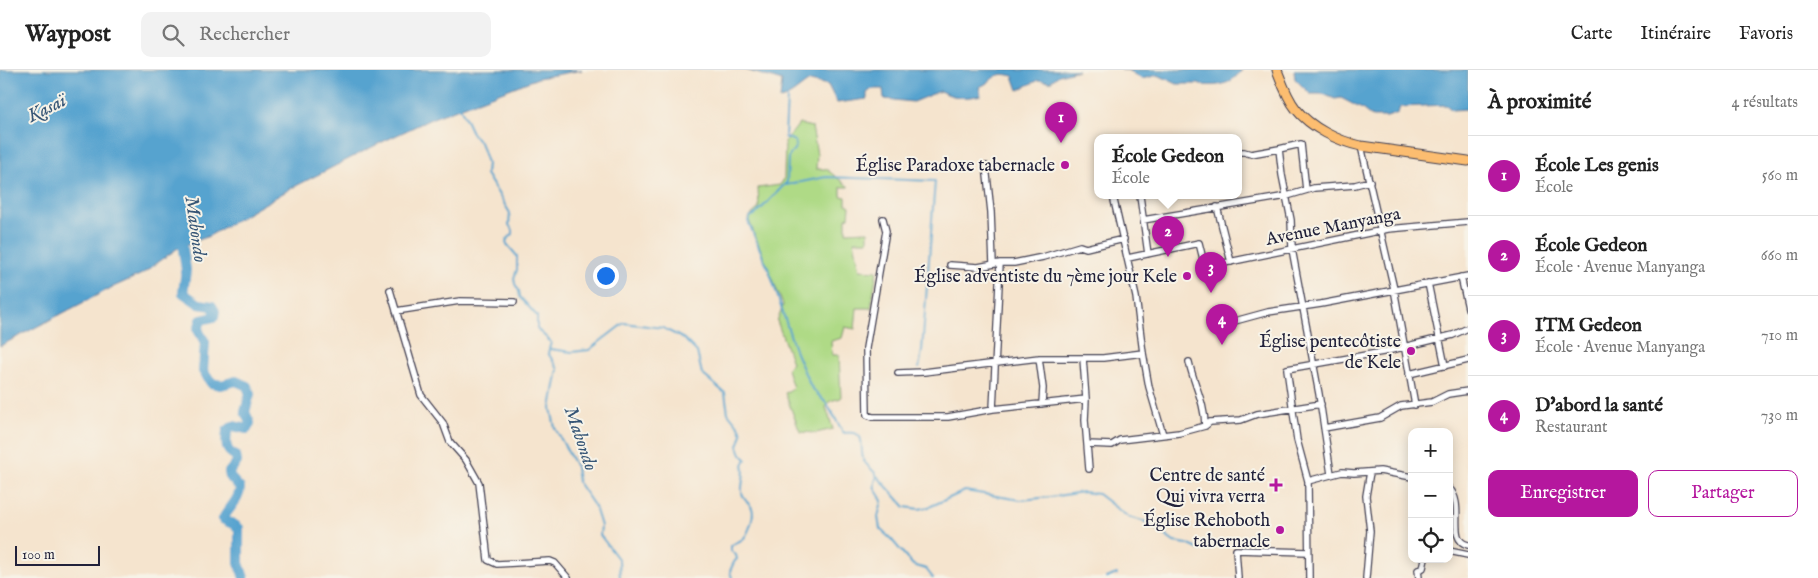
<!DOCTYPE html>
<html lang="fr">
<head>
<meta charset="utf-8">
<style>
	body { margin:0; font-family:"IM FELL English",serif; background:#f2f2f2; color:#222 }
	.controls { position:absolute; right:15px; bottom:15px; display:grid; overflow:hidden; border-radius:10px; box-shadow:0 2px 12px #0003 }
	.controls button { width:45px; height:45px; display:grid; place-items:center; padding:0; border:0; border-bottom:1px solid #e0e0e0; background:#fff; color:#222; font:25px sans-serif }
	.scale { position:absolute; left:15px; bottom:12px; width:85px; box-sizing:border-box; padding-left:5px; border:2px solid #22223b; border-top:0; font-size:14px; line-height:18px; white-space:nowrap; color:#22223b; -webkit-text-stroke:4px #f7f3e8; paint-order:stroke }
	.you { position:absolute; left:605px; top:205px; width:18px; height:18px; margin:-12px; border:4px solid #fff; border-radius:50%; background:#1a73e8; box-shadow:0 0 0 8px #1a73e833 }
	.badge { display:grid; place-items:center; width:32px; height:32px; border-radius:50%; background:#b5179e; color:#fff; font-size:16px; font-weight:700 }
	.pin { position:absolute; translate:-50% -41px; filter:drop-shadow(0 1px 2px #0008) }
	.pin::after { content:''; position:absolute; top:26px; width:18px; height:15px; background:inherit; clip-path:polygon(0 0,100% 0,50% 100%) }
	.popup { position:absolute; left:1094px; top:64px; width:148px; height:65px; box-sizing:border-box; display:grid; place-content:center; border-radius:10px; background:#fff; filter:drop-shadow(0 1px 4px #0005); font-size:16px; white-space:nowrap; color:#767676 }
	.popup b { font-size:19px; color:#222 }
	.popup::after { content:''; position:absolute; left:50%; top:100%; margin-left:-10px; border:10px solid transparent; border-top-color:#fff }
	.list { margin:0; padding:0; list-style:none }
	h2 { display:flex; justify-content:space-between; align-items:center; height:65px; margin:0; padding:0 20px; font-size:21px }
	h2 small { font-size:16px; font-weight:400; color:#767676 }
	.list li { display:grid; grid-template-columns:32px 1fr auto; gap:15px; align-items:center; box-sizing:border-box; height:80px; padding:0 20px; border-top:1px solid #e0e0e0 }
	.list b { display:block; font-size:19px; white-space:nowrap }
	.list p { margin:0; font-size:16px; white-space:nowrap; color:#767676 }
	.list em { font-size:16px; font-style:normal; color:#767676 }
	.actions { display:flex; gap:10px; padding:15px 20px }
	.actions a { flex:1; padding:11px 0; border:1px solid #b5179e; border-radius:10px; text-align:center; font-size:18px; color:#b5179e }
	.actions .main { background:#b5179e; color:#fff }
	.icon { flex:none; width:28px; height:28px; fill:none; stroke:currentColor; stroke-width:2; stroke-linecap:round; stroke-linejoin:round }
	.map { position:relative; flex:none; width:1468px; height:508px; overflow:hidden }
	header { display:flex; align-items:center; gap:30px; box-sizing:border-box; height:70px; padding:0 25px; background:#fff; border-bottom:1px solid #e0e0e0 }
	header strong { font-size:24px }
	nav { display:flex; gap:28px; margin-inline-start:auto; font-size:18px }
	.search { width:350px; height:45px; background:#f2f2f2; display:flex; align-items:center; gap:12px; box-sizing:border-box; padding:0 18px; border-radius:10px; color:#767676; font-size:19px }
	main { display:flex }
	aside { flex:1; background:#fff }
	.map>svg:first-child { display:block }
	.green { fill:#afda86; stroke:#687e60 }
	.water { fill:#56a3cf; stroke:#3c6285 }
	.lines { fill:none; stroke-linecap:round; stroke-linejoin:round }
	.stream { stroke:#56a3cf; stroke-width:2 }
	.river { stroke:#56a3cf; stroke-width:10 }
	.street-casing { stroke:#423f51; stroke-width:8 }
	.primary-casing { stroke:#423f51; stroke-width:11 }
	.street { stroke:#fff; stroke-width:5.5 }
	.primary { stroke:#fcbd6f; stroke-width:9 }
	.poi-dot { fill:#b5179e; stroke:#f7f3e8; stroke-width:2 }
	.labels { text-anchor:middle; stroke-width:4; stroke-linejoin:round; paint-order:stroke }
	.poi-label { font-size:18px; fill:#22223b; stroke:#f7f3e8; text-anchor:end }
	.street-label { font-size:18px; fill:#22223b; stroke:#f7f3e8 }
	.water-label { font-size:19px; font-style:italic; fill:#375676; stroke:#f7f3e8 }
</style>
</head>
<body>
<header>
<strong>Waypost</strong>
<div class="search"><svg class="icon" aria-label="search" viewBox="0 0 24 24"><circle cx="10" cy="10" r="6"/><path d="M15 15l6 6"/></svg>Rechercher</div>
<nav><a>Carte</a><a>Itinéraire</a><a>Favoris</a></nav>
</header>
<main>
<div class="map">
<svg width="1468" height="508" viewBox="0 0 1468 508">
	<rect width="100%" height="100%" fill="#f7f3e8"/>
	<filter id="ink" filterUnits="userSpaceOnUse"><feTurbulence type="fractalNoise" baseFrequency=".02" numOctaves="2"/><feDisplacementMap in="SourceGraphic" scale="10" xChannelSelector="R" yChannelSelector="G"/><feConvolveMatrix kernelMatrix="1 2 1 2 8 2 1 2 1" color-interpolation-filters="sRGB"/></filter>
	<filter id="wash" filterUnits="userSpaceOnUse"><feTurbulence type="fractalNoise" baseFrequency=".0096" numOctaves="4" result="noise"/><feDisplacementMap in="SourceGraphic" scale="20" xChannelSelector="R" yChannelSelector="G"/><feGaussianBlur stdDeviation="1.12" result="paint"/><feColorMatrix in="noise" values="0 0 0 0 0 0 0 0 0 0 0 0 0 0 0 0 0 1.4 0 .05"/><feComposite in="paint" operator="in"/></filter>
	<g filter="url(#wash)">
		<rect width="100%" height="100%" fill="#f5e4ce"/>
		<path class="green" d="M799,54L812,57L817,84L816,99H826L849,117H841V126L846,127V134L850,136L849,147L846,148V162L868,161V171H854L860,200L877,201L871,238H857L855,259L845,257L842,268L831,271L832,285H839L841,328L830,331L826,337L833,359L816,363L800,362L785,323L793,318L787,299L792,293L777,251L783,235L748,148L759,138L758,118L780,115L784,109L785,72Z"/>
		<path class="water" d="M0,0H582L538,8L433,48L378,74L290,119L209,166L178,178L142,204L111,218L0,276Z
			M746,0H1078L1059,5L1050,12L1039,10L1018,20L1013,6C993,0 994,12 979,17L981,25C966,29 954,28 940,21L913,32L884,29L883,19H872L867,23V29L837,33L828,15L810,11C799,17 793,26 780,29L782,11Z
			M1121,0H1242C1229,16 1220,16 1200,15L1199,14H1177L1158,5L1142,9L1127,0Z
			M1294,0H1468V39L1452,40L1446,35L1400,37L1398,43L1387,47H1372L1362,39L1341,28L1335,29L1323,24H1310L1295,9Z"/>
		<g class="lines">
			<path class="stream" d="M787,27L785,67L795,71L796,76L788,88L787,112L756,144L750,147L748,151L770,203L796,283L811,317L827,334L843,362L845,363C869,360 858,378 864,391C867,396 874,400 877,406C871,422 877,418 882,431L878,447L880,459L891,469L913,495L926,499L933,508
				M460,37L473,65L480,72L487,93L486,104L510,143L509,155L513,160V164L507,169L506,173L517,186V200L514,208L515,214L519,221L520,227L537,246V259L551,272L548,283L558,299L551,338L555,358L576,397L578,412L595,437L601,456L600,465L619,490L620,508
				M786,115L826,107L935,111L922,281L919,298
				M550,279L572,282L589,280L624,253L663,258L684,269L697,282L702,304L725,323L728,343L740,358L742,364L738,376L741,384L746,389L743,395C746,404 741,413 742,422C743,431 749,432 752,438C755,446 749,462 744,468C740,472 735,472 731,476V481L736,485L737,489L734,492L730,501L732,508
				M878,407L905,437L919,439L929,437L965,421L1021,430L1050,427L1083,422L1098,424L1128,447L1146,452L1174,472L1187,474L1200,480H1210
				M1106,508L1117,504"/>
			<path class="river" d="M181,165L186,200L183,223L199,234L212,236L215,241L214,247L201,250L198,260L205,272L203,301L211,313L221,315L236,311L247,316L250,324L245,342L250,353L247,359L233,356L227,361C226,372 224,381 236,386L237,392L229,402L230,407L240,418C240,430 228,438 223,449C229,453 234,453 239,458V493L244,508"/>
		</g>
	</g>
	<g filter="url(#ink)">
		<g class="lines">
			<g class="street-casing">
				<path id="street" d="M1361,76L1394,219L1415,335
					M1238,82H1244L1251,84L1279,79
					M986,96L991,142L993,194
					M1306,120L1301,74L1279,79L1282,105L1291,150L1292,179L1319,324L1331,404
					M1113,126L1136,227L1143,283L1149,317L1163,365
					M1140,126L1148,184
					M1217,137L1231,192
					M883,149L886,161L866,278L867,345L873,347H948L993,339L1086,329
					M1143,150L1287,126L1314,118L1355,115L1370,111
					M1128,188L1199,173L1205,197L1388,159L1468,152
					M950,195L978,197L1000,193H1014L1043,187L1080,176L1086,178L1124,169
					M1461,207L1468,238
					M1428,213L1445,296
					M390,220L421,325L443,353L450,372L466,390L479,413L488,490L497,494L550,491L555,493L568,508
					M396,241L460,231L514,232
					M1224,254L1268,242L1321,234L1468,206
					M1039,288L1043,318L1042,334
					M1083,288L1086,329L1085,350L1089,399
					M1189,292C1194,315 1205,333 1205,356
					M898,303L924,302L1039,288H1103L1143,283
					M1409,304L1468,290
					M993,339L1000,193
					M1324,358L1380,348L1401,336L1432,332L1448,324L1468,321
					M1087,374L1112,375L1120,370L1179,363L1205,356L1210,352L1241,350L1257,344L1321,334
					M1308,411L1342,402L1354,403L1380,401L1412,407
					M1449,418C1466,435 1446,470 1468,475
					M1449,481L1468,485
					M1238,508L1236,480L1308,482
					M1309,508L1308,411L1297,370L1287,299L1383,282L1453,265L1468,258
					M1366,508L1370,461L1366,426L1370,402
					M1419,508L1418,500L1423,498L1425,489"/>
			</g>
			<g class="primary-casing">
				<path id="primary" d="M1277,0C1282,13 1287,28 1296,39C1311,58 1338,71 1361,76L1468,91"/>
			</g>
			<use href="#street" class="street"/>
			<use href="#primary" class="primary"/>
		</g>
	</g>
	<g class="poi-dot">
		<circle cx="1065" cy="95" r="5"/>
		<circle cx="1187" cy="206" r="5"/>
		<circle cx="1411" cy="281" r="5"/>
		<path d="M1273.5 407.5h5v5h5v5h-5v5h-5v-5h-5v-5h5z"/>
		<circle cx="1280" cy="460" r="5"/>
	</g>
	<g class="labels">
		<g class="poi-label">
			<text x="1055" y="101">Église Paradoxe tabernacle</text>
			<text x="1177" y="212">Église adventiste du 7ème jour Kele</text>
			<text x="1401" y="277">Église pentecôtiste<tspan x="1401" dy="21">de Kele</tspan></text>
			<text x="1265" y="411">Centre de santé<tspan x="1265" dy="21">Qui vivra verra</tspan></text>
			<text x="1270" y="456">Église Rehoboth<tspan x="1270" dy="21">tabernacle</tspan></text>
		</g>
		<g class="street-label">
			<text transform="translate(1333 156) rotate(-11)" y="6">Avenue Manyanga</text>
		</g>
		<g class="water-label">
			<text transform="translate(46 37) rotate(-26)" y="7">Kasaï</text>
			<text transform="translate(197 159) rotate(82)" y="7">Mabondo</text>
			<text transform="translate(582 368) rotate(71)" y="7">Mabondo</text>
		</g>
	</g>
</svg>
<div class="controls">
<button>+</button>
<button>−</button>
<button><svg class="icon" aria-label="locate" viewBox="0 0 24 24"><circle cx="12" cy="12" r="6"/><path d="M12 2v4M12 18v4M2 12h4M18 12h4"/></svg></button>
</div>
<div class="scale">100 m</div>
<div class="you"></div>
<div class="pin badge" style="left:1061px;top:73px">1</div>
<div class="pin badge" style="left:1168px;top:187px">2</div>
<div class="popup"><b>École Gedeon</b>École</div>
<div class="pin badge" style="left:1211px;top:223px">3</div>
<div class="pin badge" style="left:1222px;top:275px">4</div>
</div>
<aside>
<h2>À proximité<small>4 résultats</small></h2>
<ul class="list">
<li><span class="badge">1</span><div><b>École Les genis</b><p>École</p></div><em>560 m</em></li>
<li><span class="badge">2</span><div><b>École Gedeon</b><p>École · Avenue Manyanga</p></div><em>660 m</em></li>
<li><span class="badge">3</span><div><b>ITM Gedeon</b><p>École · Avenue Manyanga</p></div><em>710 m</em></li>
<li><span class="badge">4</span><div><b>D'abord la santé</b><p>Restaurant</p></div><em>730 m</em></li>
</ul>
<div class="actions"><a class="main">Enregistrer</a><a>Partager</a></div>
</aside>
</main>
</body>
</html>
